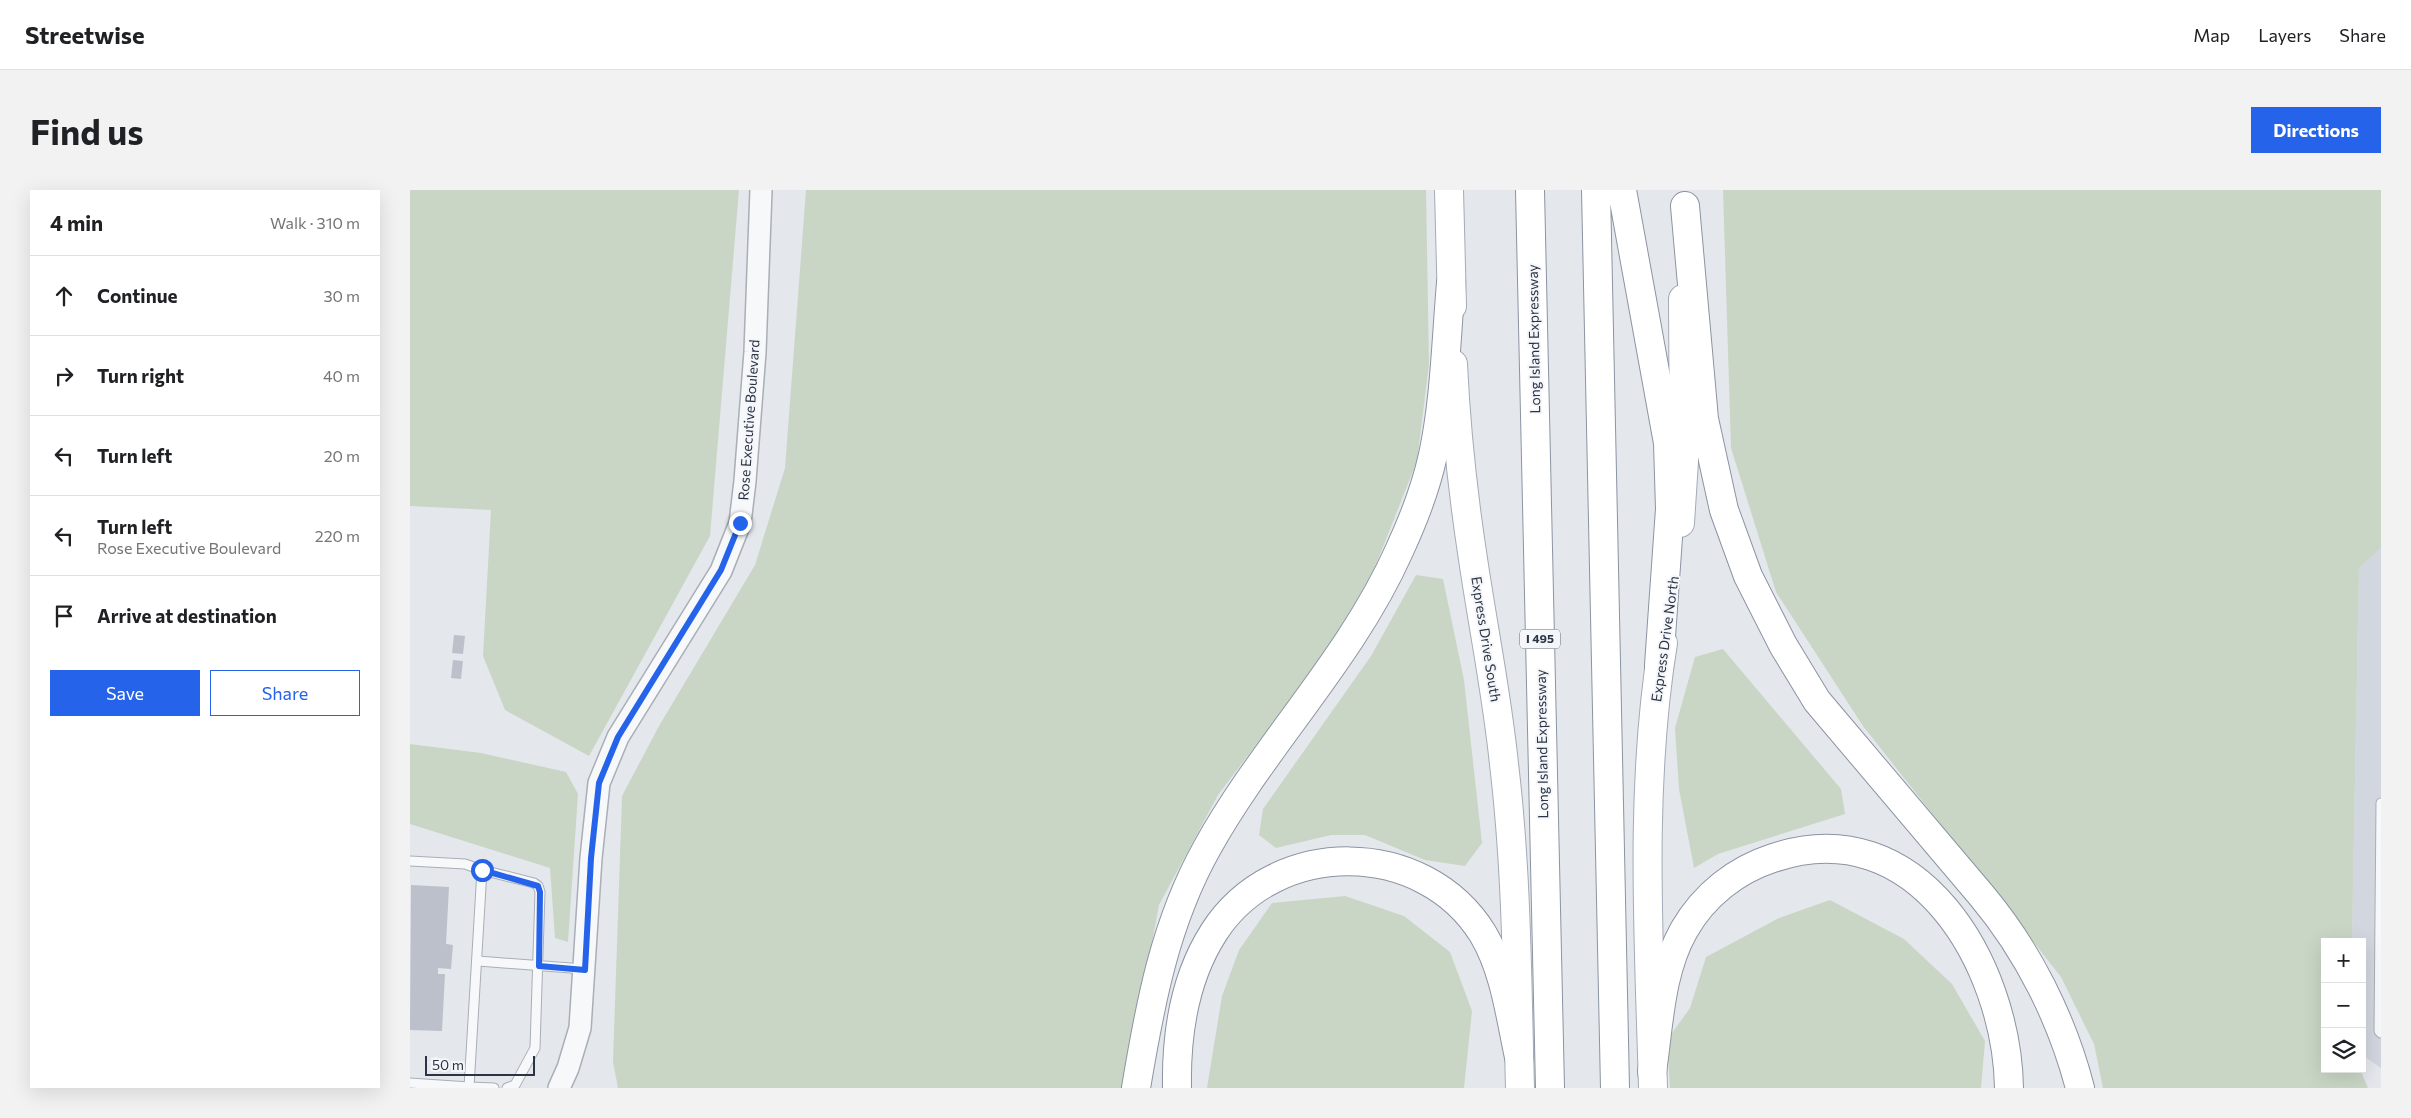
<!DOCTYPE html>
<html lang="en">
<head>
<meta charset="utf-8">
<style>
	body { margin:0; font-family:Commissioner,sans-serif; background:#f2f2f2; color:#202124 }
	.controls { position:absolute; right:15px; bottom:15px; display:grid; overflow:hidden; border-radius:0px; box-shadow:0 5px 20px #0002 }
	.controls button { width:45px; height:45px; display:grid; place-items:center; padding:0; border:0; border-bottom:1px solid #e0e0e0; background:#fff; color:#202124; font:25px sans-serif }
	.scale { position:absolute; left:15px; bottom:12px; width:110px; box-sizing:border-box; padding-left:5px; border:2px solid #2b3445; border-top:0; font-size:14px; line-height:18px; white-space:nowrap; color:#2b3445; -webkit-text-stroke:4px #f4f6f9; paint-order:stroke }
	.stop { position:absolute; width:15px; height:15px; margin:-11px; border:4px solid #2563eb; border-radius:50%; background:#fff }
	.stop.end { background:#2563eb; border-color:#fff; box-shadow:0 1px 5px #0008 }
	.list { margin:0; padding:0; list-style:none }
	h2 { display:flex; justify-content:space-between; align-items:center; height:65px; margin:0; padding:0 20px; font-size:21px }
	h2 small { font-size:16px; font-weight:400; color:#757577 }
	.list li { display:grid; grid-template-columns:32px 1fr auto; gap:15px; align-items:center; box-sizing:border-box; height:80px; padding:0 20px; border-top:1px solid #e0e0e0 }
	.list b { display:block; font-size:19px; white-space:nowrap }
	.list p { margin:0; font-size:16px; white-space:nowrap; color:#757577 }
	.list em { font-size:16px; font-style:normal; color:#757577 }
	.actions { display:flex; gap:10px; padding:15px 20px }
	.actions a { flex:1; padding:11px 0; border:1px solid #2563eb; border-radius:0px; text-align:center; font-size:18px; color:#2563eb }
	.actions .main { background:#2563eb; color:#fff }
	.icon { flex:none; width:28px; height:28px; fill:none; stroke:currentColor; stroke-width:2; stroke-linecap:round; stroke-linejoin:round }
	.map { position:relative; flex:none; width:1971px; height:898px; overflow:hidden; border-radius:0px }
	header { display:flex; align-items:center; gap:30px; box-sizing:border-box; height:70px; padding:0 25px; background:#fff; border-bottom:1px solid #e0e0e0 }
	header strong { font-size:24px }
	nav { display:flex; gap:28px; margin-inline-start:auto; font-size:18px }
	.intro { display:flex; align-items:center; justify-content:space-between; box-sizing:border-box; height:120px; padding:0 30px }
	h1 { margin:0; font-size:35px }
	.button { padding:12px 22px; border-radius:0px; background:#2563eb; color:#fff; font-size:18px; font-weight:700 }
	main { display:flex; gap:30px; padding:0 30px }
	aside { flex:1; background:#fff; border-radius:0px; box-shadow:0 5px 20px #0002 }
	.map>svg:first-child { display:block }
	.built { fill:#d2d6de }
	.green { fill:#c9d6c5 }
	.building { fill:#bbc0ca }
	.lines { fill:none; stroke-linecap:round; stroke-linejoin:round }
	.service-casing { stroke:#a9aeb7; stroke-width:11 }
	.tertiary-casing { stroke:#a9aeb7; stroke-width:24 }
	.primary-casing { stroke:#a3abb8; stroke-width:30 }
	.motorway-casing { stroke:#8b94a3; stroke-width:30 }
	.service { stroke:#f7f8fa; stroke-width:9 }
	.tertiary { stroke:#f7f8fa; stroke-width:21 }
	.primary { stroke:#fff; stroke-width:28 }
	.motorway { stroke:#fff; stroke-width:28 }
	.route { stroke:#2563eb; stroke-width:6 }
	.labels { text-anchor:middle; stroke-width:4; stroke-linejoin:round; paint-order:stroke }
	.shield { fill:#f4f6f9; stroke:#676e7b; stroke-width:1 }
	.shield-label { font-size:12px; font-weight:bold; fill:#2b3445 }
	.street-label { font-size:14px; fill:#2b3445; stroke:#f4f6f9 }
</style>
</head>
<body>
<header>
<strong>Streetwise</strong>
<nav><a>Map</a><a>Layers</a><a>Share</a></nav>
</header>
<div class="intro"><h1>Find us</h1><a class="button">Directions</a></div>
<main>
<aside>
<h2>4 min<small>Walk · 310 m</small></h2>
<ul class="list">
<li><svg class="icon" aria-label="ahead" viewBox="0 0 24 24"><path d="M12 20V5M6 11l6-6 6 6"/></svg><div><b>Continue</b></div><em>30 m</em></li>
<li><svg class="icon" aria-label="right" viewBox="0 0 24 24"><path d="M7 20v-9h11M14 6l5 5-5 5"/></svg><div><b>Turn right</b></div><em>40 m</em></li>
<li><svg class="icon" aria-label="left" viewBox="0 0 24 24"><path d="M17 20v-9H6M10 6l-5 5 5 5"/></svg><div><b>Turn left</b></div><em>20 m</em></li>
<li><svg class="icon" aria-label="left" viewBox="0 0 24 24"><path d="M17 20v-9H6M10 6l-5 5 5 5"/></svg><div><b>Turn left</b><p>Rose Executive Boulevard</p></div><em>220 m</em></li>
<li><svg class="icon" aria-label="arrive" viewBox="0 0 24 24"><path d="M6 21V4h12l-3 4 3 4H6"/></svg><div><b>Arrive at destination</b></div></li>
</ul>
<div class="actions"><a class="main">Save</a><a>Share</a></div>
</aside>
<div class="map">
<svg width="1971" height="898" viewBox="0 0 1971 898">
	<rect width="100%" height="100%" fill="#e4e7ec"/>
	<path class="built" d="M1971,358V878L1952,865V752H1942L1949,378Z"/>
	<path class="green" d="M0,0H329L300,346L179,566L95,520L73,466L81,320L0,316Z
		M396,0H1016L1019,174L1007,271L965,377L932,441L808,605L749,715L715,898H208L203,872L212,606L249,536L345,375L375,278Z
		M1313,0H1971V358L1949,378L1942,752H1915V879H1950L1958,898H1693L1684,854L1651,787L1453,536L1366,402L1321,258Z
		M1006,385L1033,389L1054,490L1072,653L1055,676L1015,670L955,645H921L866,658L849,645L853,619L961,466Z
		M1313,459L1431,599L1435,624L1308,664L1284,678L1269,599L1265,538L1285,467Z
		M0,554L71,563L156,582L168,604L158,752L145,748L140,678L0,634Z
		M935,706L994,726L1040,762L1062,821L1054,898H797L812,806L829,760L862,713Z
		M1420,710L1494,749L1542,794L1575,851L1571,898H1260L1257,850L1280,818L1296,767L1369,728Z"/>
	<path class="building" d="M44,445L55,446L53,464L42,463Z
		M43,470L53,471L51,489L41,488Z
		M1,695L39,697L36,754L43,755L41,779L28,778V784H35L32,841L0,840Z"/>
	<g class="lines">
		<g class="service-casing">
			<path id="service" d="M1971,613L1969,841L1971,843
				M0,671L55,674L72,680L59,897L0,893
				M72,680L124,693L128,696L130,702L125,858L105,895L97,898
				M68,771L174,779
				M59,897L84,898"/>
		</g>
		<g class="tertiary-casing">
			<path id="tertiary" d="M149,898L158,878L170,838L181,668L189,593L208,547L311,381L330,333L335,291L345,162L351,0"/>
		</g>
		<g class="primary-casing">
			<path id="primary" d="M1039,0L1042,116
				M1043,174C1046,239 1053,304 1063,369C1073,437 1087,505 1094,574C1107,682 1107,790 1110,898
				M1270,333L1274,271L1273,109
				M1243,898C1239,751 1229,599 1253,453"/>
		</g>
		<g class="motorway-casing">
			<path id="motorway" d="M1120,0L1140,898
				M1186,0L1205,898
				M1212,0L1258,253L1260,319L1249,475
				M1275,16L1294,229L1314,320L1338,386L1373,455L1407,511L1572,706C1618,761 1652,829 1670,898
				M1242,882C1249,835 1250,782 1274,740C1294,705 1326,680 1363,668C1508,619 1597,775 1599,898
				M726,898C740,814 755,733 797,658C854,555 941,469 989,361C1003,331 1016,297 1023,265C1035,209 1036,150 1041,93
				M767,898C766,845 775,787 804,742C865,647 1014,648 1073,744C1095,781 1100,826 1109,867"/>
		</g>
		<use href="#service" class="service"/>
		<use href="#tertiary" class="tertiary"/>
		<use href="#primary" class="primary"/>
		<use href="#motorway" class="motorway"/>
	</g>
	<g class="lines">
		<path class="route" d="M72,680L128,696L130,702L129,776L175,780L181,668L189,593L208,547L311,380L330,333"/>
	</g>
	<g class="labels">
		<rect class="shield" x="1110" y="439.5" width="40" height="19" rx="4"/>
		<g class="shield-label">
			<text x="1130" y="453">I 495</text>
		</g>
		<g class="street-label">
			<text transform="translate(1124 149) rotate(-91)" y="5">Long Island Expressway</text>
			<text transform="translate(339 230) rotate(-86)" y="5">Rose Executive Boulevard</text>
			<text transform="translate(1076 449) rotate(81)" y="5">Express Drive South</text>
			<text transform="translate(1255 449) rotate(-82)" y="5">Express Drive North</text>
			<text transform="translate(1132 554) rotate(-91)" y="5">Long Island Expressway</text>
		</g>
	</g>
</svg>
<div class="controls">
<button>+</button>
<button>−</button>
<button><svg class="icon" aria-label="layers" viewBox="0 0 24 24"><path d="M12 4l9 5-9 5-9-5zM3 14l9 5 9-5"/></svg></button>
</div>
<div class="scale">50 m</div>
<div class="stop" style="left:72px;top:680px"></div>
<div class="stop end" style="left:330px;top:333px"></div>
</div>
</main>
</body>
</html>
